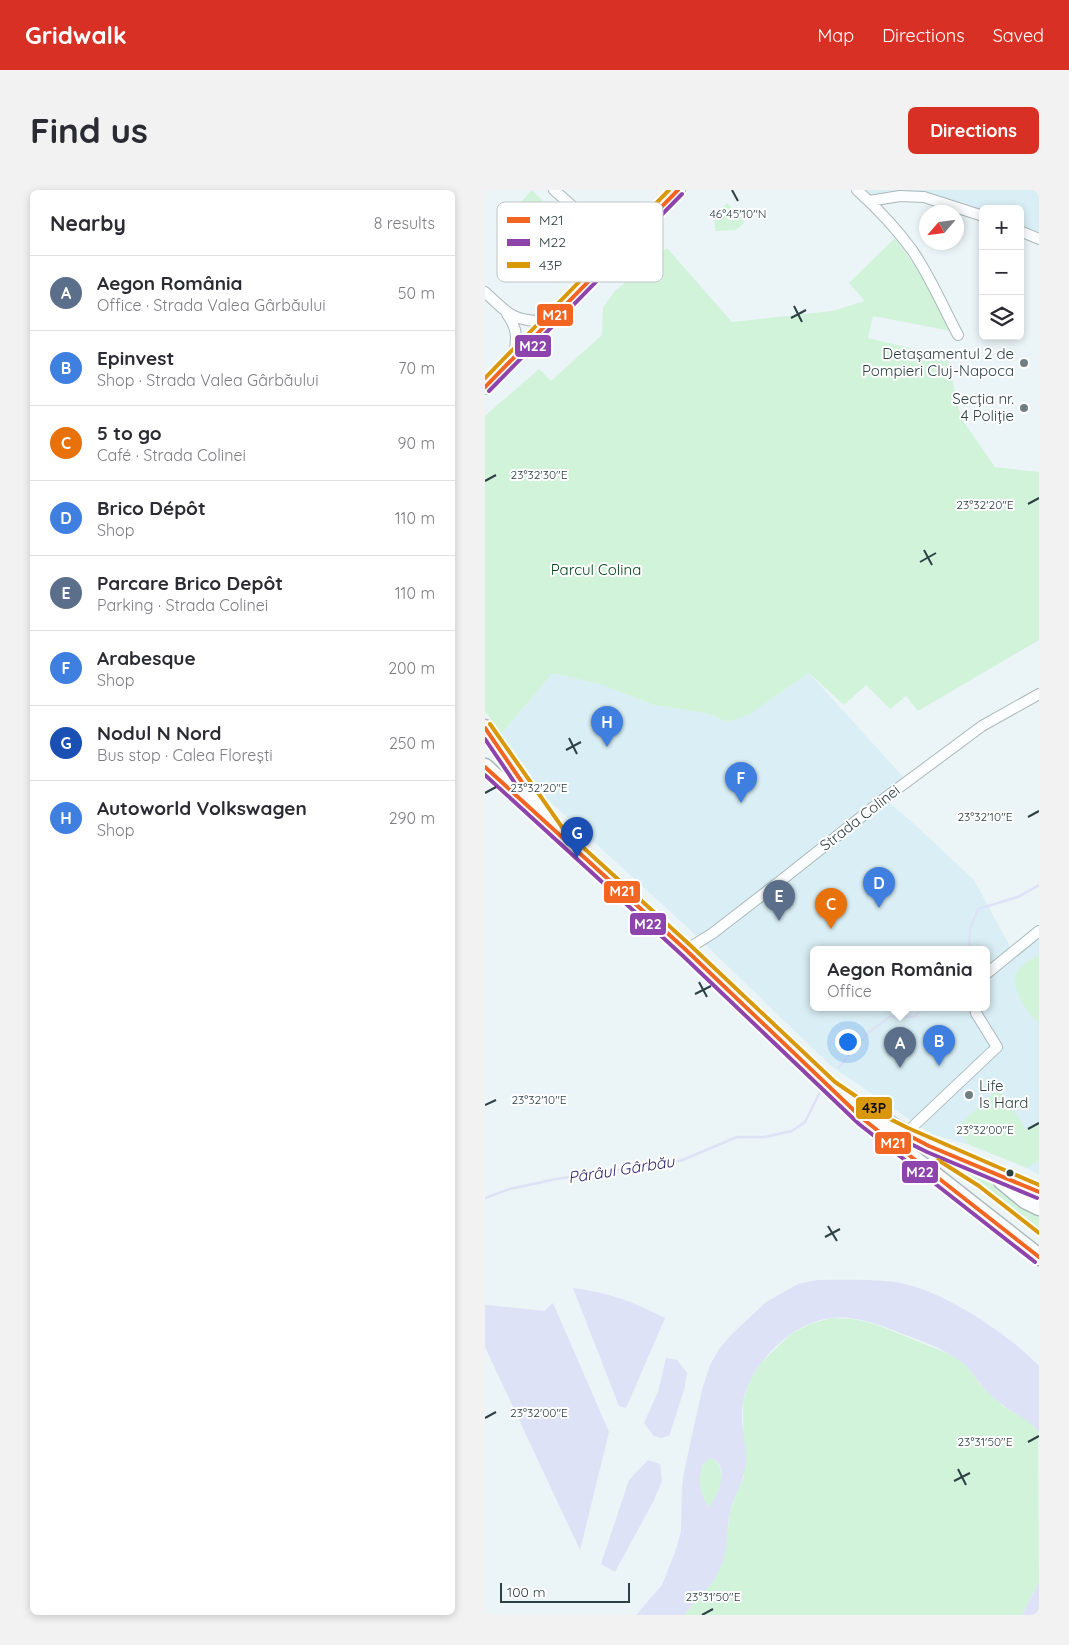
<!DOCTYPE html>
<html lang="en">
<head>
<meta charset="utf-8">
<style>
	body { margin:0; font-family:Quicksand,sans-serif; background:#f2f2f3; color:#2b2b33 }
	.controls { position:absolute; right:15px; top:15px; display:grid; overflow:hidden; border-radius:8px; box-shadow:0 2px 8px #0003 }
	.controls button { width:45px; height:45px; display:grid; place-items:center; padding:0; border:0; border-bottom:1px solid #e1e1e2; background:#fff; color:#2b2b33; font:25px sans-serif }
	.compass { position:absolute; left:434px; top:15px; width:45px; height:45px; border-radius:50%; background:#fff; box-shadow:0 2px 8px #0003; rotate:242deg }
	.scale { position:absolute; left:15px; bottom:12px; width:130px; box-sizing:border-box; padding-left:5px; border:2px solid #2d4044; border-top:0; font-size:14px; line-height:18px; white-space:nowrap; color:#2d4044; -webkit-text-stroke:4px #fff; paint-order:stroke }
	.you { position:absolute; left:362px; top:851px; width:18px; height:18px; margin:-12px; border:4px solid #fff; border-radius:50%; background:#1a73e8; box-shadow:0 0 0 8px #1a73e833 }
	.badge { display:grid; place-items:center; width:32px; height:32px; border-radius:50%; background:#d93025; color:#fff; font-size:16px; font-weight:700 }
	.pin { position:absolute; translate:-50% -41px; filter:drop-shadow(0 1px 2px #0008) }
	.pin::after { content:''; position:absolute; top:26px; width:18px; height:15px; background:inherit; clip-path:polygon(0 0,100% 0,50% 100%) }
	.popup { position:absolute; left:325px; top:756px; width:180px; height:65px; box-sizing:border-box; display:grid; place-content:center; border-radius:8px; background:#fff; filter:drop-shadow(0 1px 4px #0005); font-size:16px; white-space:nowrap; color:#7c7c81 }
	.popup b { font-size:19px; color:#2b2b33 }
	.popup::after { content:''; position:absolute; left:50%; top:100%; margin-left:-10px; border:10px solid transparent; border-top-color:#fff }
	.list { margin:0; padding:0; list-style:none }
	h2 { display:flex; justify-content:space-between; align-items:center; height:65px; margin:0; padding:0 20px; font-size:21px }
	h2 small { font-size:16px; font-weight:400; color:#7c7c81 }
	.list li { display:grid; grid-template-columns:32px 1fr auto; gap:15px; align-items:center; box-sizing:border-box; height:75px; padding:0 20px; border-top:1px solid #e1e1e2 }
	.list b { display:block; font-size:19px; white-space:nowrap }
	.list p { margin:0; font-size:16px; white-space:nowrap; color:#7c7c81 }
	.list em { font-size:16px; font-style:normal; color:#7c7c81 }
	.icon { flex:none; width:28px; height:28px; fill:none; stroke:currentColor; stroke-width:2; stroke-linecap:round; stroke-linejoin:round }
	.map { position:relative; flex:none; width:554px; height:1425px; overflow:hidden; border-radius:8px }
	header { display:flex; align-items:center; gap:30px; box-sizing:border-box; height:70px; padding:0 25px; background:#d93025; color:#fff }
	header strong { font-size:24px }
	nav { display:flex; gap:28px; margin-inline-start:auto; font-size:18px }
	.intro { display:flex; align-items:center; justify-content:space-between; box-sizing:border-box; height:120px; padding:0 30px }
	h1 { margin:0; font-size:35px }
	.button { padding:12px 22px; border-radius:8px; background:#d93025; color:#fff; font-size:18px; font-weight:700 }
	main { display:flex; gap:30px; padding:0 30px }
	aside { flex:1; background:#fff; border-radius:8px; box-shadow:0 2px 8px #0003 }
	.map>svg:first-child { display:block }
	.built { fill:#d9eff5; fill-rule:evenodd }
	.green { fill:#d1f3da }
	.water { fill:#dde2f6; fill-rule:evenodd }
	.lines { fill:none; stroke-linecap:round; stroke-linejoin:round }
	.stream { stroke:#dde2f6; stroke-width:2.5 }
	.street-casing { stroke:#abb8ba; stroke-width:12 }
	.secondary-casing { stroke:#abb8ba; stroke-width:16 }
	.primary-casing { stroke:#abb8ba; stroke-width:19 }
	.street { stroke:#fcfdfe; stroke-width:10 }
	.secondary { stroke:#fcfdfe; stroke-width:14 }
	.primary { stroke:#fcfdfe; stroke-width:16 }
	.bus-1-casing { stroke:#fff; stroke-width:8 }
	.bus-2-casing { stroke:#fff; stroke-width:8 }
	.bus-3-casing { stroke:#fff; stroke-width:8 }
	.bus-1 { stroke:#f26522; stroke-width:4 }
	.bus-2 { stroke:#8e44ad; stroke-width:4 }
	.bus-3 { stroke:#d9970a; stroke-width:4 }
	.ticks { fill:none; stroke:#2d4044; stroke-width:2 }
	.poi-dot { fill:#707f83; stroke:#fff; stroke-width:2 }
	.bus-dot { fill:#2d4044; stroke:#fff; stroke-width:2 }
	.labels { text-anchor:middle; stroke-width:4; stroke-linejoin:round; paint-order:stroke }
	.poi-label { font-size:15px; fill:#2d4044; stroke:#fff; text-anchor:end }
	.park-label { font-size:15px; fill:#004518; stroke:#fff }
	.street-label { font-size:15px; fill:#2d4044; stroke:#fff }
	.water-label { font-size:16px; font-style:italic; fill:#2a256d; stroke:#fff }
	.key { fill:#fff; stroke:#c0c6c7; stroke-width:1 }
	.key-label { font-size:14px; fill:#2d4044 }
	.ticks-label { font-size:12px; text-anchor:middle; fill:#2d4044; stroke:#fff; stroke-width:4; stroke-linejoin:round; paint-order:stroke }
	.line-badge { stroke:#fff; stroke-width:2 }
	.badge-label { font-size:14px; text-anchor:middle; font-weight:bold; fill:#fff }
	.pale-badge-label { font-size:14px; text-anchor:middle; font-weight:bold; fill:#111 }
</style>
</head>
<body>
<header>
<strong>Gridwalk</strong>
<nav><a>Map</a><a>Directions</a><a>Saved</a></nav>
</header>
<div class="intro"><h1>Find us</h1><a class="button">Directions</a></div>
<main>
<aside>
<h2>Nearby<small>8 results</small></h2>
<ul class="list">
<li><span class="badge" style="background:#5c6f8a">A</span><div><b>Aegon România</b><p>Office · Strada Valea Gârbăului</p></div><em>50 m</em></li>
<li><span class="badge" style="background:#3f7fe0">B</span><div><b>Epinvest</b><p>Shop · Strada Valea Gârbăului</p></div><em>70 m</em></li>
<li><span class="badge" style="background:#e8710a">C</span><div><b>5 to go</b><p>Café · Strada Colinei</p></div><em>90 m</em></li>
<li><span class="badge" style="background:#3f7fe0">D</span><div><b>Brico Dépôt</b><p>Shop</p></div><em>110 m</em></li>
<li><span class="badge" style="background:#5c6f8a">E</span><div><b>Parcare Brico Depôt</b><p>Parking · Strada Colinei</p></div><em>110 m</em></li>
<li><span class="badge" style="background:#3f7fe0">F</span><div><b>Arabesque</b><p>Shop</p></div><em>200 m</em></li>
<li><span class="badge" style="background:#1a4fb4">G</span><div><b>Nodul N Nord</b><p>Bus stop · Calea Florești</p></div><em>250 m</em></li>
<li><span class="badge" style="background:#3f7fe0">H</span><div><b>Autoworld Volkswagen</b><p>Shop</p></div><em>290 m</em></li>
</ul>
</aside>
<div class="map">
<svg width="554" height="1425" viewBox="0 0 554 1425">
	<rect width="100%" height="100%" fill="#ebf4f7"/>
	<path class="built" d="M372,0H554V49L535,41V19H498V26L439,7L384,11Z
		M68,483L117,495L169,515L221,523L243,532L265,524L324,483L420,589L402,611L428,633L489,690L529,764L554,746V985L542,978L485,955L449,945L430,933L346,876L202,737L62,609L16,544ZM329,759H501V817H329Z"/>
	<path class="green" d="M47,0L58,11L44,26L33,15Z
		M242,13L260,32L251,40L230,41V25Z
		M410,48L438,87L466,141L388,126L383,148L462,167L476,228L510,277L554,282V450L433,521L421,506L405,519L381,495L359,515L324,483L265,524L243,532L221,523L169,515L117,495L68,483L16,544L0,521V226L54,179L66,191L117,145L118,117L130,101L182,58L247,132L347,121L380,111L364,93Z
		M554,765V834C543,824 524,797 532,782C536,774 547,769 554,765Z
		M513,899L542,940L554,932V970L542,978L485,955L471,938Z
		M456,970L501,989L516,1001L554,1021V1044Z
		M346,1128L368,1129L390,1134L469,1166L482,1176L495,1194L519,1217L543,1230L553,1240L554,1392L537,1425H199L227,1393L243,1339L245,1322L252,1301L259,1287L258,1212L264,1192L275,1174L306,1144L325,1134Z
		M226,1268C239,1273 238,1293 233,1304C231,1309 227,1313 224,1317C214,1303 213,1292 217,1275Z"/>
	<path class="water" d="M332,1090C357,1090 384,1089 409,1092C453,1097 524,1144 554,1176V1242C544,1228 528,1224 515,1213C507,1207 500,1200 494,1192C489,1186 485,1179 480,1175C459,1157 430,1149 405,1139C387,1132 366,1126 346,1128C307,1132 265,1174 258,1212C254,1232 262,1252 261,1272C260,1290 249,1304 245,1322C241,1339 244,1357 237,1374C230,1394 212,1409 199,1425H151L177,1395L190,1362L196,1342L197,1297L199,1282L217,1200L225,1175L234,1159L246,1145L281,1112L313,1094ZM226,1268C246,1275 233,1306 224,1317C214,1303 213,1292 217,1275Z
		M88,1098C125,1103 146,1111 180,1128L141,1218L134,1216Z
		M68,1113L124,1242L95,1360L0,1157V1115L59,1121Z
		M181,1168L192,1170L202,1183L199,1200L184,1246L176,1248L169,1246L159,1233L173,1202Z
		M163,1270L175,1274L177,1291L168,1312L130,1382L116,1374L144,1290Z
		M554,1392V1425H537L552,1396Z"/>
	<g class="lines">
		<path class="stream" d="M484,759L485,739L493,719L533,707L554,695
			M354,877L382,844L406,826L429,827L439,817
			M0,1008L25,999L71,989L195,971L252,947H280L307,941L320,932L336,900"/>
		<g class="street-casing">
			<path id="street" d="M69,0L136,59
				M372,0C392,18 411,38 427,60C445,86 458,117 473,145
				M384,11L415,6L439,7L498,26
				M535,41L554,49
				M0,102C25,126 27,130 62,132
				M22,124C33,139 32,148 29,166
				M201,760L228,743L303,685L400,608L497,536L554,504
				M501,784L554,741
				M420,944L512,857L491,823L490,817"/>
		</g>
		<g class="secondary-casing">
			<path id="secondary" d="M0,197L193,0"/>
		</g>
		<g class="primary-casing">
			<path id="primary" d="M0,538L57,620
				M0,577L201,760L378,929L554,1067
				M384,921C436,957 497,976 554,1002
				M517,991L540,1010L554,1017"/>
		</g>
		<use href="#street" class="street"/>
		<use href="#secondary" class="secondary"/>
		<use href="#primary" class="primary"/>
		<g class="bus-1-casing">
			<path id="bus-1" d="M0,197L193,0
				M0,538L39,595
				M0,577L201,760L378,929L554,1067
				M417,942L444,956L554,1002"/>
		</g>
		<g class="bus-2-casing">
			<path id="bus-2" d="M4,201L197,4
				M0,549L34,599
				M0,585L197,765L374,934L550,1072
				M414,948L442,962L552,1008"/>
		</g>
		<g class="bus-3-casing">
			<path id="bus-3" d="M0,188L184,0
				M5,534L79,640L205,755L350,892L403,928L423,938L554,995
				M453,970L494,996L554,1043"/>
		</g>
		<use href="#bus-1" class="bus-1"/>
		<use href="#bus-2" class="bus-2"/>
		<use href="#bus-3" class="bus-3"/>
	</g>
	<path class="ticks" d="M247,0L253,11M309,116L317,132M306,128L321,120M0,291L11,285M543,314L554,308M439,360L447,375M435,372L451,363M84,548L92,564M81,560L96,552M0,603L11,597M543,627L554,621M214,792L222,807M210,804L226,796M0,915L11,910M543,939L554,933M343,1036L352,1051M340,1047L355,1039M0,1228L11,1222M543,1252L554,1246M473,1279L481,1295M469,1291L485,1283M217,1425L228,1419"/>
	<g class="poi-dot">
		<circle cx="539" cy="173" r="5"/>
		<circle cx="539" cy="218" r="5"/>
		<circle cx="484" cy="905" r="5"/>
	</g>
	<circle class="bus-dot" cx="525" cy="983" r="4.5"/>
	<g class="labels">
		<g class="poi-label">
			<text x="529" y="169">Detașamentul 2 de<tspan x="529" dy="17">Pompieri Cluj-Napoca</tspan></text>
			<text x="529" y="214">Secția nr.<tspan x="529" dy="17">4 Poliție</tspan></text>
			<text x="494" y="901" text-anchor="start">Life<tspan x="494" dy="17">Is Hard</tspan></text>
		</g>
		<g class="park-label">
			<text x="111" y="385">Parcul Colina</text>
		</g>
		<g class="street-label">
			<text transform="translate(375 628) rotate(-38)" y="5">Strada Colinei</text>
		</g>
		<g class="water-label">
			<text transform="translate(136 979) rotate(-9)" y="6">Pârâul Gârbău</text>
		</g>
	</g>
	<rect x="12" y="12" width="166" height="80" rx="8" class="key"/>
	<rect x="22" y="27" width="23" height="6" fill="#f26522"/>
	<rect x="22" y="49" width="23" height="7" fill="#8e44ad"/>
	<rect x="22" y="72" width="23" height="6" fill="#d9970a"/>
	<g class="key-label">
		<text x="54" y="35">M21</text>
		<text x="54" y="57">M22</text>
		<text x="54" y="80">43P</text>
	</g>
	<g class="ticks-label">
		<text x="253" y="28">46°45'10"N</text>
		<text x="54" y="289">23°32'30"E</text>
		<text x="500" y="319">23°32'20"E</text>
		<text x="54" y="602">23°32'20"E</text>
		<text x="500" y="631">23°32'10"E</text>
		<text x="54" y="914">23°32'10"E</text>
		<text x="500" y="944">23°32'00"E</text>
		<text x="54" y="1227">23°32'00"E</text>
		<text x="500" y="1256">23°31'50"E</text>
		<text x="228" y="1411">23°31'50"E</text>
	</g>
	<g class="line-badge">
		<rect x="51" y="113" width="38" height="24" rx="5" fill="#f26522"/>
		<rect x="29" y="144" width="38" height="24" rx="5" fill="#8e44ad"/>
		<rect x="118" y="690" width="38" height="24" rx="5" fill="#f26522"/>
		<rect x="144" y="722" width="38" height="24" rx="5" fill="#8e44ad"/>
		<rect x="370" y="906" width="38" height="24" rx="5" fill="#d9970a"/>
		<rect x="389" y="941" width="38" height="24" rx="5" fill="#f26522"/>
		<rect x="416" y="970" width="38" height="24" rx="5" fill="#8e44ad"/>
	</g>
	<g class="badge-label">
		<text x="70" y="130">M21</text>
		<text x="48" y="161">M22</text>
		<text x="137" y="706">M21</text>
		<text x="163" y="739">M22</text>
		<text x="408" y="958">M21</text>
		<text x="435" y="987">M22</text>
	</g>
	<g class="pale-badge-label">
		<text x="389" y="923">43P</text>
	</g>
</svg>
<div class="controls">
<button>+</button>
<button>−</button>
<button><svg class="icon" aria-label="layers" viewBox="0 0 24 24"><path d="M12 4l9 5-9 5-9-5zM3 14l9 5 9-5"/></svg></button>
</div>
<svg class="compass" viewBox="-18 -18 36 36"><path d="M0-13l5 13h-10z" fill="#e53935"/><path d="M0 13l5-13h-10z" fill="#7c7c81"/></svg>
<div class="scale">100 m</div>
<div class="you"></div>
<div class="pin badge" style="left:415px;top:878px;background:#5c6f8a">A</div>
<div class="popup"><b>Aegon România</b>Office</div>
<div class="pin badge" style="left:454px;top:876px;background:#3f7fe0">B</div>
<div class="pin badge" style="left:346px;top:739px;background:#e8710a">C</div>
<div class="pin badge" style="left:394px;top:718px;background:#3f7fe0">D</div>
<div class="pin badge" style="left:294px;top:731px;background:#5c6f8a">E</div>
<div class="pin badge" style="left:256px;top:613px;background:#3f7fe0">F</div>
<div class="pin badge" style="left:92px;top:668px;background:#1a4fb4">G</div>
<div class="pin badge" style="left:122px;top:557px;background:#3f7fe0">H</div>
</div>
</main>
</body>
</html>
